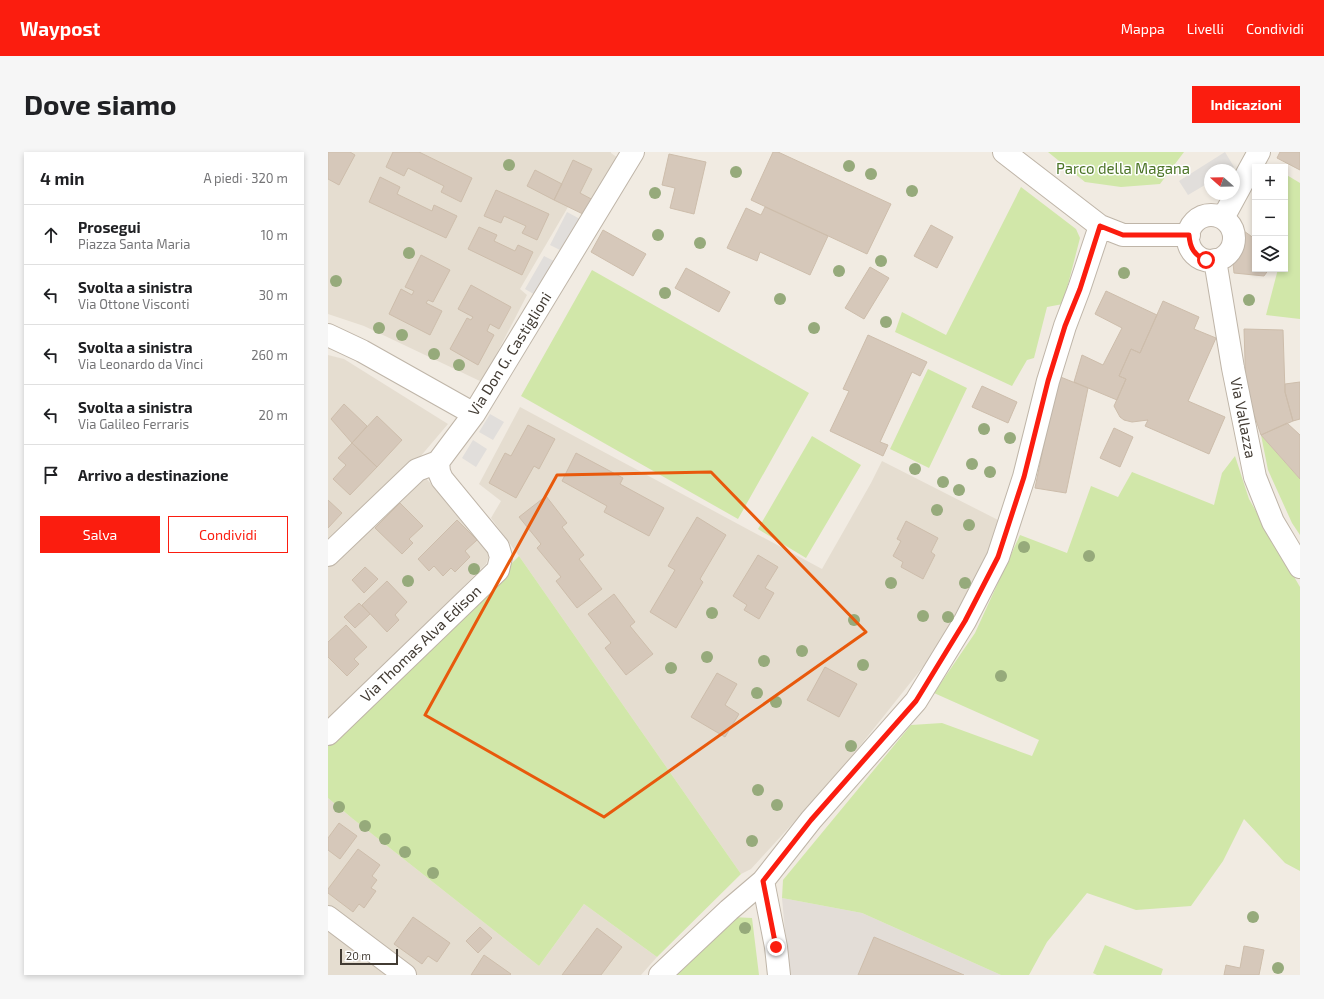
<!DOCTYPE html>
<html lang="it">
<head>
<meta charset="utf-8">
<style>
	body { margin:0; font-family:"Exo 2",sans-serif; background:#f6f6f6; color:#202124 }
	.controls { position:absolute; right:12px; top:12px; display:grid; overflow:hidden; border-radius:0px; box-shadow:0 2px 6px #0003 }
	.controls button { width:36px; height:36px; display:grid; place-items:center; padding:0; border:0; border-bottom:1px solid #e0e0e0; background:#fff; color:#202124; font:20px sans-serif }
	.compass { position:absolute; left:876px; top:12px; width:36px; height:36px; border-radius:50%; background:#fff; box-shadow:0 2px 6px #0003; rotate:290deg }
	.scale { position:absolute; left:12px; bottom:10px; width:58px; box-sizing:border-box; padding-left:4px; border:2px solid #423b33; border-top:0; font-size:11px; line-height:14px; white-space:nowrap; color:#423b33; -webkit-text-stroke:3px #fff; paint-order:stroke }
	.stop { position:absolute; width:12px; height:12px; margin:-9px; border:3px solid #fb1d0f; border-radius:50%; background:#fff }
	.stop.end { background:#fb1d0f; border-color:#fff; box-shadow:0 1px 4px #0008 }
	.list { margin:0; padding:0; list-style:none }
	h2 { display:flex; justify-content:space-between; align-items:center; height:52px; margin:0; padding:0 16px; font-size:17px }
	h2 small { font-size:13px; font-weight:400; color:#757577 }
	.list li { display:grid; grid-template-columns:26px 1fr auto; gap:12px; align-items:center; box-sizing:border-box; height:60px; padding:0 16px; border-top:1px solid #e0e0e0 }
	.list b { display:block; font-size:15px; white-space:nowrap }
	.list p { margin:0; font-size:13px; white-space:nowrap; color:#757577 }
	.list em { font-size:13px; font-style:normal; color:#757577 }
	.actions { display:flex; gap:8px; padding:12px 16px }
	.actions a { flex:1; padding:9px 0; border:1px solid #fb1d0f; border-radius:0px; text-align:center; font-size:14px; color:#fb1d0f }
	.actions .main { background:#fb1d0f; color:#fff }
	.icon { flex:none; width:22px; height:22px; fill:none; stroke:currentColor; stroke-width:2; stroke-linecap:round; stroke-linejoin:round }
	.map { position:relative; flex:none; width:972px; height:823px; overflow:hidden; border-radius:0px }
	header { display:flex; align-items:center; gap:24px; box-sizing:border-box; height:56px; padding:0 20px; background:#fb1d0f; color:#fff }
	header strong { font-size:19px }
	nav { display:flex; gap:22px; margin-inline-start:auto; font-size:14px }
	.intro { display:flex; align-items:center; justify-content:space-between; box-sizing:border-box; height:96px; padding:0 24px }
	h1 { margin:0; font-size:28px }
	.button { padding:10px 18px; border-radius:0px; background:#fb1d0f; color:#fff; font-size:14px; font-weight:700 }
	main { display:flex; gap:24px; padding:0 24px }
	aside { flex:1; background:#fff; border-radius:0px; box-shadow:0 2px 6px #0003 }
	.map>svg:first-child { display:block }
	.residential { fill:#e5ddd0 }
	.industrial { fill:#e3ddd7 }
	.green { fill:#d1e7a9 }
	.parking { fill:#e1dedb }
	.building { fill:#d6c8ba; stroke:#cdbdab }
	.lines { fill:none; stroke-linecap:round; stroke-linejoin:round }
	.minor-casing { stroke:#bfb5a8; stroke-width:24 }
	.minor { stroke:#fff; stroke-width:22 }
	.tree { fill:#96aa7b }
	.route { stroke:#fb1d0f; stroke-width:5 }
	.marked { fill:none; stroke:#e8590c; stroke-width:3; stroke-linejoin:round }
	.labels { text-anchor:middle; stroke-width:3; stroke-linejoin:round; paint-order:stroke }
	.park-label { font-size:15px; fill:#4b7426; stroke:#fff }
	.street-label { font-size:15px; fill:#423b33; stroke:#fff }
</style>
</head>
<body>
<header>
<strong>Waypost</strong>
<nav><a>Mappa</a><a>Livelli</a><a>Condividi</a></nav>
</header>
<div class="intro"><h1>Dove siamo</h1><a class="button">Indicazioni</a></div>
<main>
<aside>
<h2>4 min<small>A piedi · 320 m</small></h2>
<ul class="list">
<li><svg class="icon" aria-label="ahead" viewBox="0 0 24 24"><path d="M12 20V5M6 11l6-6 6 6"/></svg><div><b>Prosegui</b><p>Piazza Santa Maria</p></div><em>10 m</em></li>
<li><svg class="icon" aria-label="left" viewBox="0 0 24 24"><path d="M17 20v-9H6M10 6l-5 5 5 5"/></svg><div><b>Svolta a sinistra</b><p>Via Ottone Visconti</p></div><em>30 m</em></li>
<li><svg class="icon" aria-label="left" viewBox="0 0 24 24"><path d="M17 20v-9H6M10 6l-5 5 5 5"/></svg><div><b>Svolta a sinistra</b><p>Via Leonardo da Vinci</p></div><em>260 m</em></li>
<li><svg class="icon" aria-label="left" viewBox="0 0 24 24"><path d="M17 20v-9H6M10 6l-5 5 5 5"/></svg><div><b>Svolta a sinistra</b><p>Via Galileo Ferraris</p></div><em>20 m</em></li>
<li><svg class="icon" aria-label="arrive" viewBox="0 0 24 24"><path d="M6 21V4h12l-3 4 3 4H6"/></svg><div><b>Arrivo a destinazione</b></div></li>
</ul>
<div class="actions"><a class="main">Salva</a><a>Condividi</a></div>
</aside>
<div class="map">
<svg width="972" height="823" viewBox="0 0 972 823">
	<rect width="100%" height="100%" fill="#f1ebe2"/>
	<path class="residential" d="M0,0H283V1L290,6L267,49L240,55L192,137L199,143L154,230L36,174L0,162Z
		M0,203L16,207L120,272L86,312L162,401L158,412L0,569Z
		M192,255L494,417L543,331L554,309L676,371L663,403L606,501L508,624L423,717L413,722L191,404L163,366L173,349L151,332Z
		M0,646L25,667L211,814L256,752L329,805L313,823H89L0,755Z
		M0,774L66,823H0Z"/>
	<path class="industrial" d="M454,746L534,761L673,823H461Z"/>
	<path class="green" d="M720,0H856L832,32L793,35L757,30Z
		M957,22L972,31V167L938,163L950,117H957Z
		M693,35L748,77L752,86L735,152L719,155L706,206L699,208L684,234L567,180L574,160L618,183Z
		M264,118L481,241L410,367L193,244Z
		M600,217L639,236L601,316L562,297Z
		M933,283L972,327V383L964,371L940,318Z
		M484,284L533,313L478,406L430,377Z
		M907,304L921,347L972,435V719L957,711L916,667L895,709L863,754L808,758L759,741L719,790L701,823H673L534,761L454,746L455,728L583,573L614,571L704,604L711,588L606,541L647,481L692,383L739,401L763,334L790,345L804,320L886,353L894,321Z
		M191,404L413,722L329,805L256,752L211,814L25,667L0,646V593Z
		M404,765L424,766L431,823H345Z
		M777,793L835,817L833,823H769L765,821Z"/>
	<path class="parking" d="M897,0L906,15L901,18H882V30L860,43L851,29Z
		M239,60L252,67L234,99L222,93Z
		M216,104L228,110L209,144L197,137Z
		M162,262L176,270L165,288L151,280Z
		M145,288L159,297L148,315L134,306Z"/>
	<path class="building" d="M0,0H22L27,3L11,33L0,27Z
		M65,0H91L144,26L133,50L113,40L116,34L80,16L76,24L58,15Z
		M445,0H450L563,52L539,102L423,48Z
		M952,0H972V18L949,6Z
		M341,2L378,10L366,62L342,56L347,36L334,33Z
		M245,8L264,17L252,41L267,49L259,64L226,48Z
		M207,18L234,32L226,48L199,34Z
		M52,25L72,35L69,42L104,59L106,53L129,64L118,86L41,50Z
		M168,38L221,62L209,88L194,81L198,74L176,64L173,71L156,64Z
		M437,55L500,84L482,123L432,100L429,109L399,96L418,56L433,63Z
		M603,73L625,85L609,116L586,104Z
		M151,75L169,83L166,89L187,99L190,93L205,100L194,123L140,97Z
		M275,78L318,102L305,124L263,100Z
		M916,79L927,87V117H941L936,124L906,121L904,101L909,85Z
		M93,103L122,118L105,150L100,148L98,151L114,159L102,183L61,162L73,137L84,143L86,139L77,135Z
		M542,115L561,126L536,167L517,156Z
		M358,116L402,140L391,160L347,136Z
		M143,133L183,155L171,177L162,172L159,179L166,183L150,213L122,197L139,166L143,168L145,165L130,157Z
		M778,139L829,163L812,201L803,197L791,224L798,227L789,248L746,230L754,203L775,213L794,176L767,162Z
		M835,149L871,165L866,177L888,186L860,249L897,265L881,302L817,274L820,268L804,270L796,268L792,265L786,254L798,227L791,224L803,197L812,201Z
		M916,177L955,178L957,240L965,269L933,283L918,239Z
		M540,183L599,210L592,224L584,220L552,290L560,293L555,304L502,279L521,239L515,237Z
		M730,224L760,236L738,341L707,336Z
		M972,230V267L965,269L957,240V232Z
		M654,234L689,250L680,271L644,255Z
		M16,252L39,274L24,291L3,267Z
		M49,264L74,288L49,315L24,291Z
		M959,271L972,283V327L933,283Z
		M200,273L227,287L211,317L206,314L188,346L161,331L177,301L183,304Z
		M786,276L805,285L792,315L772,306Z
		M24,291L49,315L22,343L5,327L18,313L10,306Z
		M248,301L295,326L292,332L336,356L321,384L276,360L279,354L234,329Z
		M218,344L239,371L234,375L256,403L251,407L274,437L249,456L228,429L233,425L209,396L213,392L191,365Z
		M0,348L14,361L0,376Z
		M72,351L95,374L81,387L85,391L74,402L47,376Z
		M369,365L398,383L372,427L375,430L348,476L322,460L347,418L340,414Z
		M129,368L149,388L137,399L142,405L127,420L123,416L115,424L106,414L101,419L90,407Z
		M578,369L610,386L603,400L607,403L595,427L573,415L575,410L565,404L573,389L569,387Z
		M430,403L450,415L437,436L446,441L431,467L416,458L419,453L405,444Z
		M37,415L50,427L36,441L24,428Z
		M59,429L79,450L67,463L71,468L59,480L34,453Z
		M286,442L307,470L302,474L325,502L298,523L277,496L283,491L260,462Z
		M31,451L42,462L27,476L16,465Z
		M18,473L39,495L26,507L31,512L19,524L0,505V490Z
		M497,515L529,532L511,565L479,548Z
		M389,521L409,532L397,553L411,562L397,585L363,565Z
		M11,671L29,684L12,707L0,698V686Z
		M30,697L52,713L44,724L49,728L43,736L48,739L36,756L31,752L25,760L0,741V737Z
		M85,765L122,791L109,810L100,804L94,812L66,792Z
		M152,775L164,786L150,801L138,789Z
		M269,776L294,795L273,823H234Z
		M546,785L636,823H530Z
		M916,794L936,798L931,823H896L898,813L912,816Z
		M156,803L183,822L182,823H143Z"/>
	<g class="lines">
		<g class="minor-casing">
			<path id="minor" d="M676,0L772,74L795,83H861
				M860 86a23 23 0 1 1 46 0a23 23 0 1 1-46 0Z
				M895,66L931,0
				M887,108L905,216L927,325L945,370L972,415
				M0,183L34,199L146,262
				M0,403L89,318L110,310
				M0,582L170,418L173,405L170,395L114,327L111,320L110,310L146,262L305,0
				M435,729L448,795L451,823
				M0,765L77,823
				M332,823L401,758L435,729L483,668L588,549L637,469L670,405L696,325L720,229L737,174L751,137L772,74"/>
		</g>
		<use href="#minor" class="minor"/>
	</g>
	<g class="tree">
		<circle cx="181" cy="13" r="6"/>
		<circle cx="521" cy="14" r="6"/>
		<circle cx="408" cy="20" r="6"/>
		<circle cx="543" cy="22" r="6"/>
		<circle cx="584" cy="39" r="6"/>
		<circle cx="327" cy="41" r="6"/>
		<circle cx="330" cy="83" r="6"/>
		<circle cx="372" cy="91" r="6"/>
		<circle cx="81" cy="101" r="6"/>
		<circle cx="553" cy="109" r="6"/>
		<circle cx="511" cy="119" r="6"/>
		<circle cx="796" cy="121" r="6"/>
		<circle cx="8" cy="129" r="6"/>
		<circle cx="337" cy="141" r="6"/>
		<circle cx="452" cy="147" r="6"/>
		<circle cx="921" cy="148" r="6"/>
		<circle cx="558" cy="170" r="6"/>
		<circle cx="51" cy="176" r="6"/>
		<circle cx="486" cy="176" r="6"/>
		<circle cx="74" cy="183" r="6"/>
		<circle cx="106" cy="202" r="6"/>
		<circle cx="131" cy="213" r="6"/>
		<circle cx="656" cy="277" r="6"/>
		<circle cx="682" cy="286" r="6"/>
		<circle cx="644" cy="312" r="6"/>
		<circle cx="587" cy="317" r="6"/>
		<circle cx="662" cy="320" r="6"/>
		<circle cx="615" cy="330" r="6"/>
		<circle cx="631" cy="338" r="6"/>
		<circle cx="609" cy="358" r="6"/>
		<circle cx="641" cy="373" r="6"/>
		<circle cx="696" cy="395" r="6"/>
		<circle cx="761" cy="404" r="6"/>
		<circle cx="146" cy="417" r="6"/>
		<circle cx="80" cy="429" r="6"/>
		<circle cx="563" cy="431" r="6"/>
		<circle cx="637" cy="431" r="6"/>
		<circle cx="384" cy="461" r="6"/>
		<circle cx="595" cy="464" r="6"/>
		<circle cx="620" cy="465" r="6"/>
		<circle cx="526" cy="468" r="6"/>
		<circle cx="474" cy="499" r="6"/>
		<circle cx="379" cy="505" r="6"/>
		<circle cx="436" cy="509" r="6"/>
		<circle cx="535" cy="513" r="6"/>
		<circle cx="343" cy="516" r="6"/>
		<circle cx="673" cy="524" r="6"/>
		<circle cx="429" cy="541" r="6"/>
		<circle cx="448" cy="550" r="6"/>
		<circle cx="523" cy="594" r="6"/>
		<circle cx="430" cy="638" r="6"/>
		<circle cx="449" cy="653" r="6"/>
		<circle cx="11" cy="655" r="6"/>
		<circle cx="37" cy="674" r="6"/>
		<circle cx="57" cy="687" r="6"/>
		<circle cx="424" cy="689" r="6"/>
		<circle cx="77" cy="700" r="6"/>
		<circle cx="105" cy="721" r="6"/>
		<circle cx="925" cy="765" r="6"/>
		<circle cx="417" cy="776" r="6"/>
		<circle cx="950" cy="816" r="6"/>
	</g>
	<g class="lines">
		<path class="route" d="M448,795L435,729L483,668L588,549L637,469L670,405L696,325L720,229L737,174L752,137L772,74L795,83H861C862,96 866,103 878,108"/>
	</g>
	<path class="marked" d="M383,320L538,480L276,665L97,563L229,323Z"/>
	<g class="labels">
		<g class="park-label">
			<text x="795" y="22">Parco della Magana</text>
		</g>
		<g class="street-label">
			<text transform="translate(182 202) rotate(-58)" y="5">Via Don G. Castiglioni</text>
			<text transform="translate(915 266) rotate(79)" y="5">Via Vallazza</text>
			<text transform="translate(93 492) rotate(-44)" y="5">Via Thomas Alva Edison</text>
		</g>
	</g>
</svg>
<div class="controls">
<button>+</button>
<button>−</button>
<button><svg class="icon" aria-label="layers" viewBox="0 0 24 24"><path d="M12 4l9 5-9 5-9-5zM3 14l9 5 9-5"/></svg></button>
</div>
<svg class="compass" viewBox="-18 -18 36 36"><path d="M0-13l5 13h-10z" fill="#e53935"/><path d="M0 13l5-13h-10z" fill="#757577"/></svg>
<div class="scale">20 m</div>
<div class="stop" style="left:878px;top:108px"></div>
<div class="stop end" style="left:448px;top:795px"></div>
</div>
</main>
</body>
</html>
